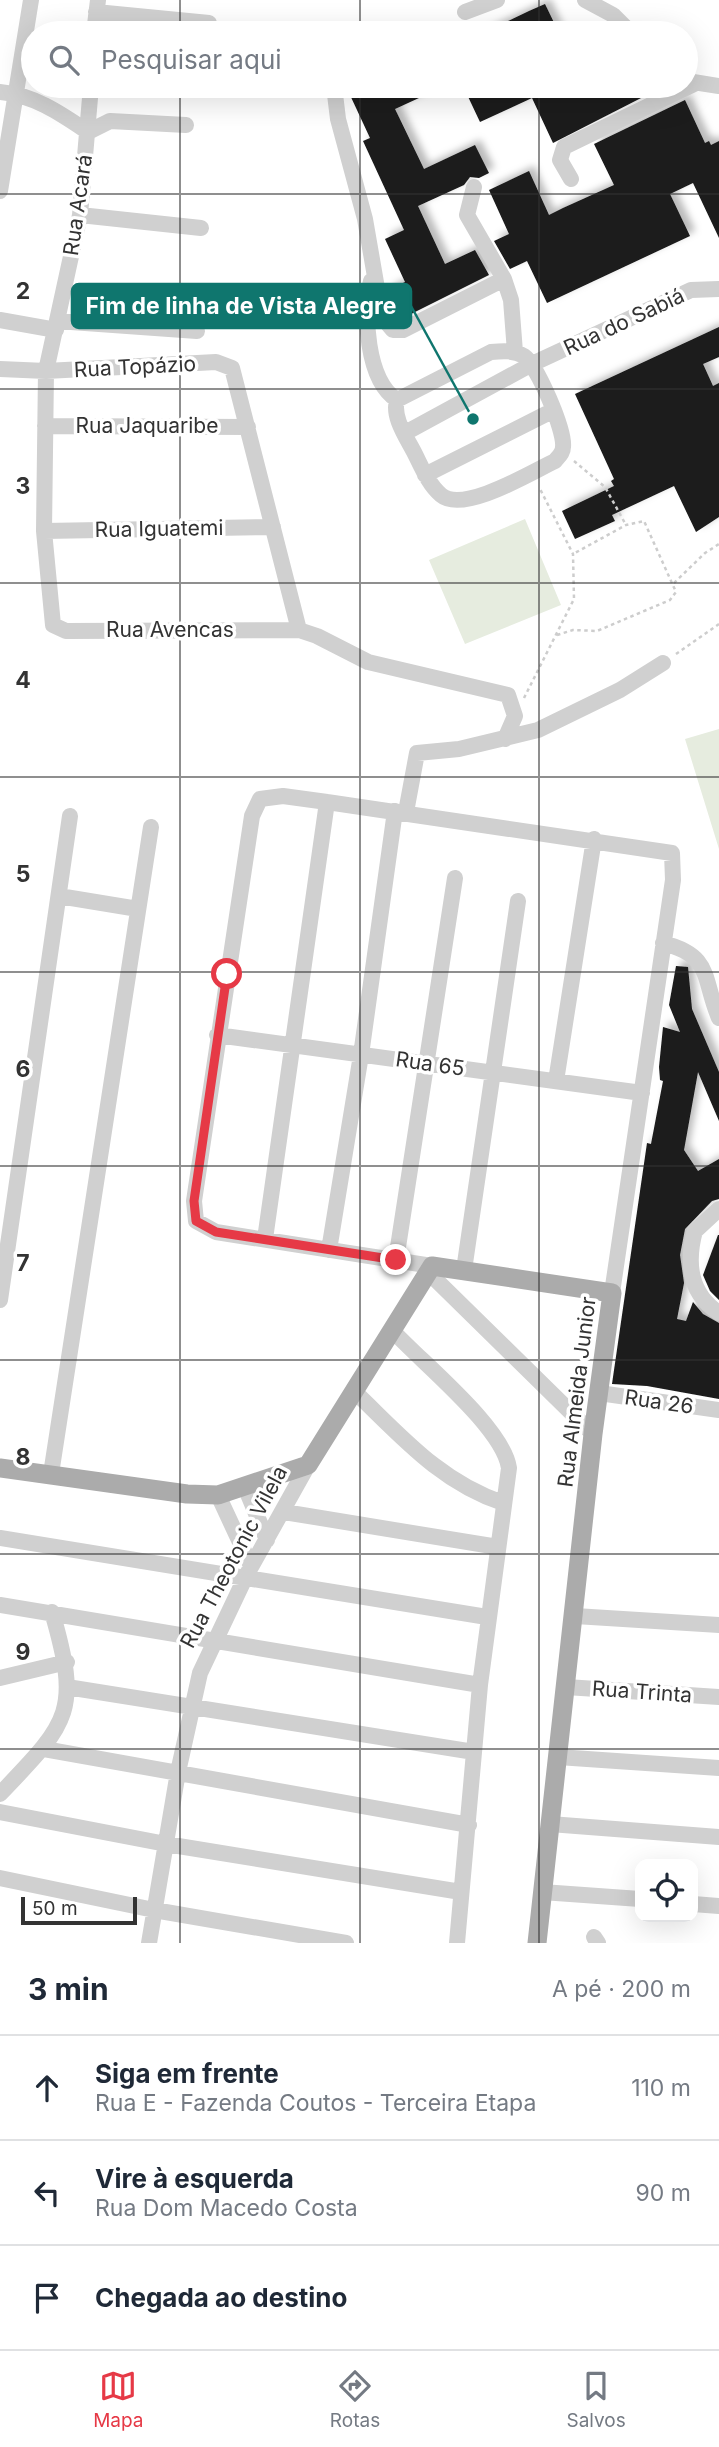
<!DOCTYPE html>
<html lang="pt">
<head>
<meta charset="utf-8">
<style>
	body { margin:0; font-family:Inter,sans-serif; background:#f6f6f7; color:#1f2937 }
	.controls { position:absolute; right:21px; bottom:21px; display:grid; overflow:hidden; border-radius:14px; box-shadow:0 7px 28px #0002 }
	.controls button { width:63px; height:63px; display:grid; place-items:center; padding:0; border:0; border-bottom:2px solid #e0e1e3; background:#fff; color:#1f2937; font:35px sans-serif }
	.scale { position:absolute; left:21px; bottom:18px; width:116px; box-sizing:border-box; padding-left:7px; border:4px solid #333; border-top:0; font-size:19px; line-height:24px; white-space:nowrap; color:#333; -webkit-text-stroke:5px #fff; paint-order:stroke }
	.stop { position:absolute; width:21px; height:21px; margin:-16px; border:5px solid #e63946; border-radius:50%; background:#fff }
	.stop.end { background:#e63946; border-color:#fff; box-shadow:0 2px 7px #0008 }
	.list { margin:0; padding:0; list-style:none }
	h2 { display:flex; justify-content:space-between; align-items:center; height:91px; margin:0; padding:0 28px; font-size:30px }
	h2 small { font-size:23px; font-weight:400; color:#747a83 }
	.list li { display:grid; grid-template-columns:46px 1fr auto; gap:21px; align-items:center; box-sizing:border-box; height:105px; padding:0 28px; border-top:2px solid #e0e1e3 }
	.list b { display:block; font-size:26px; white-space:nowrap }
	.list p { margin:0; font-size:23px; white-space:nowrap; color:#747a83 }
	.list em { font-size:23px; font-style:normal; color:#747a83 }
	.icon { flex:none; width:38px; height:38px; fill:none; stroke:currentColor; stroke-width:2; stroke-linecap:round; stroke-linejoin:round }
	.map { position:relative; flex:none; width:719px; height:1943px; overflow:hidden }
	.search { position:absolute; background:#fff; box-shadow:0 7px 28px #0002; left:21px; right:21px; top:21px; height:77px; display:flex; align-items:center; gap:18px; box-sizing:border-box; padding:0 24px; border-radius:38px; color:#747a83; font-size:26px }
	.sheet { height:406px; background:#fff }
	nav { display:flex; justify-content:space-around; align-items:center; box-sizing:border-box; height:98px; border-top:2px solid #e0e1e3; background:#fff; font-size:19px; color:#747a83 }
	nav a { display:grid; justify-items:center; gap:4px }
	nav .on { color:#e63946 }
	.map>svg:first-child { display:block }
	.green { fill:#e6ecdf }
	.building { fill:#1a1a1a; filter:url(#shadow) }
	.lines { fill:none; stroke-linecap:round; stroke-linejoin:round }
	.path { stroke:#cdcdcd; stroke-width:2.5; stroke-dasharray:3.5 3.5; stroke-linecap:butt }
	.minor { stroke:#d0d0d0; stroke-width:16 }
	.major { stroke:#ababab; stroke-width:19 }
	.route { stroke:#e63946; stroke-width:9 }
	.grid { fill:none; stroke:#333; stroke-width:2; stroke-opacity:0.55 }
	.labels { text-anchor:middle; stroke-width:7; stroke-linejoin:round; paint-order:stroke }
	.street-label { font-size:21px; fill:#333; stroke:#fff }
	.grid-label { font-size:23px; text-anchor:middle; font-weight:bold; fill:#333; stroke:#fff; stroke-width:7; stroke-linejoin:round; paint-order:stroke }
	.leader { fill:none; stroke:#0f766e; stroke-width:2.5 }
	.callout-dot { fill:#0f766e; stroke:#fff; stroke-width:2.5 }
	.callout { fill:#0f766e; stroke:#0f766e; stroke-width:2.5 }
	.callout-label { font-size:23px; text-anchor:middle; font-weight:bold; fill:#fff }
</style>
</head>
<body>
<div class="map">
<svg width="719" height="1943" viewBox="0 0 719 1943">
	<defs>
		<filter id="shadow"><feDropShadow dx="5.5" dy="-5.5" stdDeviation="3.5" flood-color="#0004"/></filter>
	</defs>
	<rect width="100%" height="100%" fill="#fff"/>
	<path class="green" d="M525,519L561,605L465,644L429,560Z
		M719,729V849L685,739Z"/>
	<path class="building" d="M545,4L559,33H483L529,11Z
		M369,86H445L395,109L424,169L475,145L489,173L479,178L470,177L464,185L418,206L445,264L475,250L489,275L401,319L390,302L388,290L405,282L385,239L404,230L363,141L370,138L350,95Z
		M463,86H638L643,97L553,143L532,98L480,122Z
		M685,100L705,143L709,141L711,145L719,141V238L693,183L670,194L690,236L547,303L527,261L510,269L494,241L509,234L489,190L529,171L549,215L563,208L614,185L594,144Z
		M719,327V357L703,364L713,386L719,383V517L696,532L674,486L612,515L615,521L575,539L562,511L614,486L611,481L614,479L575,394Z
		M676,966L688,967L692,1009L719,1072V1121L698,1072L684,1150L698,1171L719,1159V1199L712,1201L685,1229L680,1255L684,1283L677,1319L686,1321L693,1302L703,1314L719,1323V1399L647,1386L612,1384L647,1143L651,1144L663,1081L660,1080L659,1067L663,1027L680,1032L669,1005Z
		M718,1235H719V1300L710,1291L703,1275Z"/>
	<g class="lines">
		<path class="path" d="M574,461L605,487L626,525
			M674,583L705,553L719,544
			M557,635L573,630L597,631L670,600L676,592L644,521L626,525L573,554
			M676,654L719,624
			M524,698L574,599L573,554L539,487"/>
		<path class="minor" d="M585,0L613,15L631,33
			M96,12L209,23
			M465,12L497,0
			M94,33L98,0
			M687,81L719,86
			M91,86L80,215L46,371L44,531L53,625L66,631L299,630L317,636L368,662L508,695L515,716L505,739
			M334,86L338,119L365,219L382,317L393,330H403L504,279L511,300L515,352
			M0,92C34,95 60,113 88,132L110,121L186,125
			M571,179L560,160L564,147L696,83
			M474,187L467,215L504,279
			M0,191L31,0
			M80,215L201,228
			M371,281C363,312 366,380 397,400
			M0,320L56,330
			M57,321L197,331
			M491,352C502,351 514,350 524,356C537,365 565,430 563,447C563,453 559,456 555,461C532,472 463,514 441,495C429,485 422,468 415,454C407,438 392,418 397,400Z
			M0,369L46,371L216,362L232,368L299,630
			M45,426L248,427
			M405,433L532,364L691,290L719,289
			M425,475L554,410
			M44,531L273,527
			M406,812L417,753L459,749L538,730L620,690L663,663
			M59,896L138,909
			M663,943C713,956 702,978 719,1018
			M217,1035L642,1093
			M556,1081L594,839
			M719,1209L695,1231C686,1264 690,1294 719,1313
			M265,1239L327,802
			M329,1250L361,1055L395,811
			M396,1260L455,878
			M432,1266L216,1232L196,1221L194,1201L252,816L260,799L283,796L327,802L672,853L673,880L612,1293
			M464,1270L518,901
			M429,1273L593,1434
			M0,1300L70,816
			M392,1330C421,1362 503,1427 509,1468L480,1685L457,1943
			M354,1391C401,1436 440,1482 503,1503
			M599,1393L719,1410
			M51,1474L151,827
			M245,1487L267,1540
			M218,1495L251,1566
			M284,1512L498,1547
			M0,1538L487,1617
			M0,1605L480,1685
			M575,1616L719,1625
			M0,1678L67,1662
			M67,1687L474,1752
			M566,1687L719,1697
			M44,1749L469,1825
			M558,1757L719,1768
			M0,1794C69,1722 81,1712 52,1612
			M0,1812L166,1844L461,1892
			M550,1824L719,1837
			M0,1878L154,1910L346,1943
			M542,1892L640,1899
			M693,1904L719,1906
			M594,1937L598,1943
			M149,1943L178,1772L200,1673L246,1576L308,1465"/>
		<path class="major" d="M0,1468L187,1494L218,1495L308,1465L432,1266L612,1293L593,1434L537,1943"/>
	</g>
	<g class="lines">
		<path class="route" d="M227,974L194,1201L196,1221L216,1232L396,1260"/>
	</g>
	<path class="grid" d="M180,0V33M360,0V33M539,0V33M180,86V1943M360,86V1943M539,86V1943M0,194H719M0,389H719M0,583H719M0,777H719M0,972H719M0,1166H719M0,1360H719M0,1554H719M0,1749H719"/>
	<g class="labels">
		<g class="street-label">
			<text transform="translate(78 205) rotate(-82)" y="7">Rua Acará</text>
			<text transform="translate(624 322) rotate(-25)" y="7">Rua do Sabiá</text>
			<text transform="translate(135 367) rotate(-3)" y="7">Rua Topázio</text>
			<text x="147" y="433">Rua Jaquaribe</text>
			<text transform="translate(159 529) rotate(-1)" y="7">Rua Iguatemi</text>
			<text x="170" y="637">Rua Avencas</text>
			<text transform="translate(430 1064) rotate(8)" y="7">Rua 65</text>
			<text transform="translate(577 1392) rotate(-83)" y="7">Rua Almeida Junior</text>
			<text transform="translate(659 1402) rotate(8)" y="7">Rua 26</text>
			<text transform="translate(234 1557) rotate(-62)" y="7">Rua Theotonic Vilela</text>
			<text transform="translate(642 1692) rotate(4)" y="7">Rua Trinta</text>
		</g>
	</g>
	<g class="grid-label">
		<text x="23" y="299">2</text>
		<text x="23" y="494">3</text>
		<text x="23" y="688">4</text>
		<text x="23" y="882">5</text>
		<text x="23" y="1077">6</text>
		<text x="23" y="1271">7</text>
		<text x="23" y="1465">8</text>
		<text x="23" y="1660">9</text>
	</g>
	<path class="leader" d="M473 419L411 306"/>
	<circle class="callout-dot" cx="473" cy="419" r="7"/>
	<rect class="callout" x="72" y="284" width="339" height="44" rx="7"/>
	<g class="callout-label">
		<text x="241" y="314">Fim de linha de Vista Alegre</text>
	</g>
</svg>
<div class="controls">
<button><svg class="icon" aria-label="locate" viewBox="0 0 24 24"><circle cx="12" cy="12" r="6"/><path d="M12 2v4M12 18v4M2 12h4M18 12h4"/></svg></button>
</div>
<div class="scale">50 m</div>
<div class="stop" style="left:227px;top:974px"></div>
<div class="stop end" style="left:396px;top:1260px"></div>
<div class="search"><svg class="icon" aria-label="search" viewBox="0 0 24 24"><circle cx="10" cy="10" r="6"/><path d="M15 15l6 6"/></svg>Pesquisar aqui</div>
</div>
<section class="sheet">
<h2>3 min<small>A pé · 200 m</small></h2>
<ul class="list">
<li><svg class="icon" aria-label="ahead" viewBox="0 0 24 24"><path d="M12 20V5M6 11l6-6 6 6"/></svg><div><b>Siga em frente</b><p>Rua E - Fazenda Coutos - Terceira Etapa</p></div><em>110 m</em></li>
<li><svg class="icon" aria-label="left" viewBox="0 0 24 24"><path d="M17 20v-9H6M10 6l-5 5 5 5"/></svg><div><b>Vire à esquerda</b><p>Rua Dom Macedo Costa</p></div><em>90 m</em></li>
<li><svg class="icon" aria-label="arrive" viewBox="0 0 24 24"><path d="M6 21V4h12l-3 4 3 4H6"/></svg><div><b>Chegada ao destino</b></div></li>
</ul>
</section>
<nav>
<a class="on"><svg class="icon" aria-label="map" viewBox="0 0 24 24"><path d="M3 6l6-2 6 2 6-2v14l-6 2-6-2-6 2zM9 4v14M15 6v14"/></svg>Mapa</a>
<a><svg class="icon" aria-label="directions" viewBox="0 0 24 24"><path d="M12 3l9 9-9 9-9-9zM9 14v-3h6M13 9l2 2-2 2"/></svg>Rotas</a>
<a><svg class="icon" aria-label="saved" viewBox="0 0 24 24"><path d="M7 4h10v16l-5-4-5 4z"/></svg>Salvos</a>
</nav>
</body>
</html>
